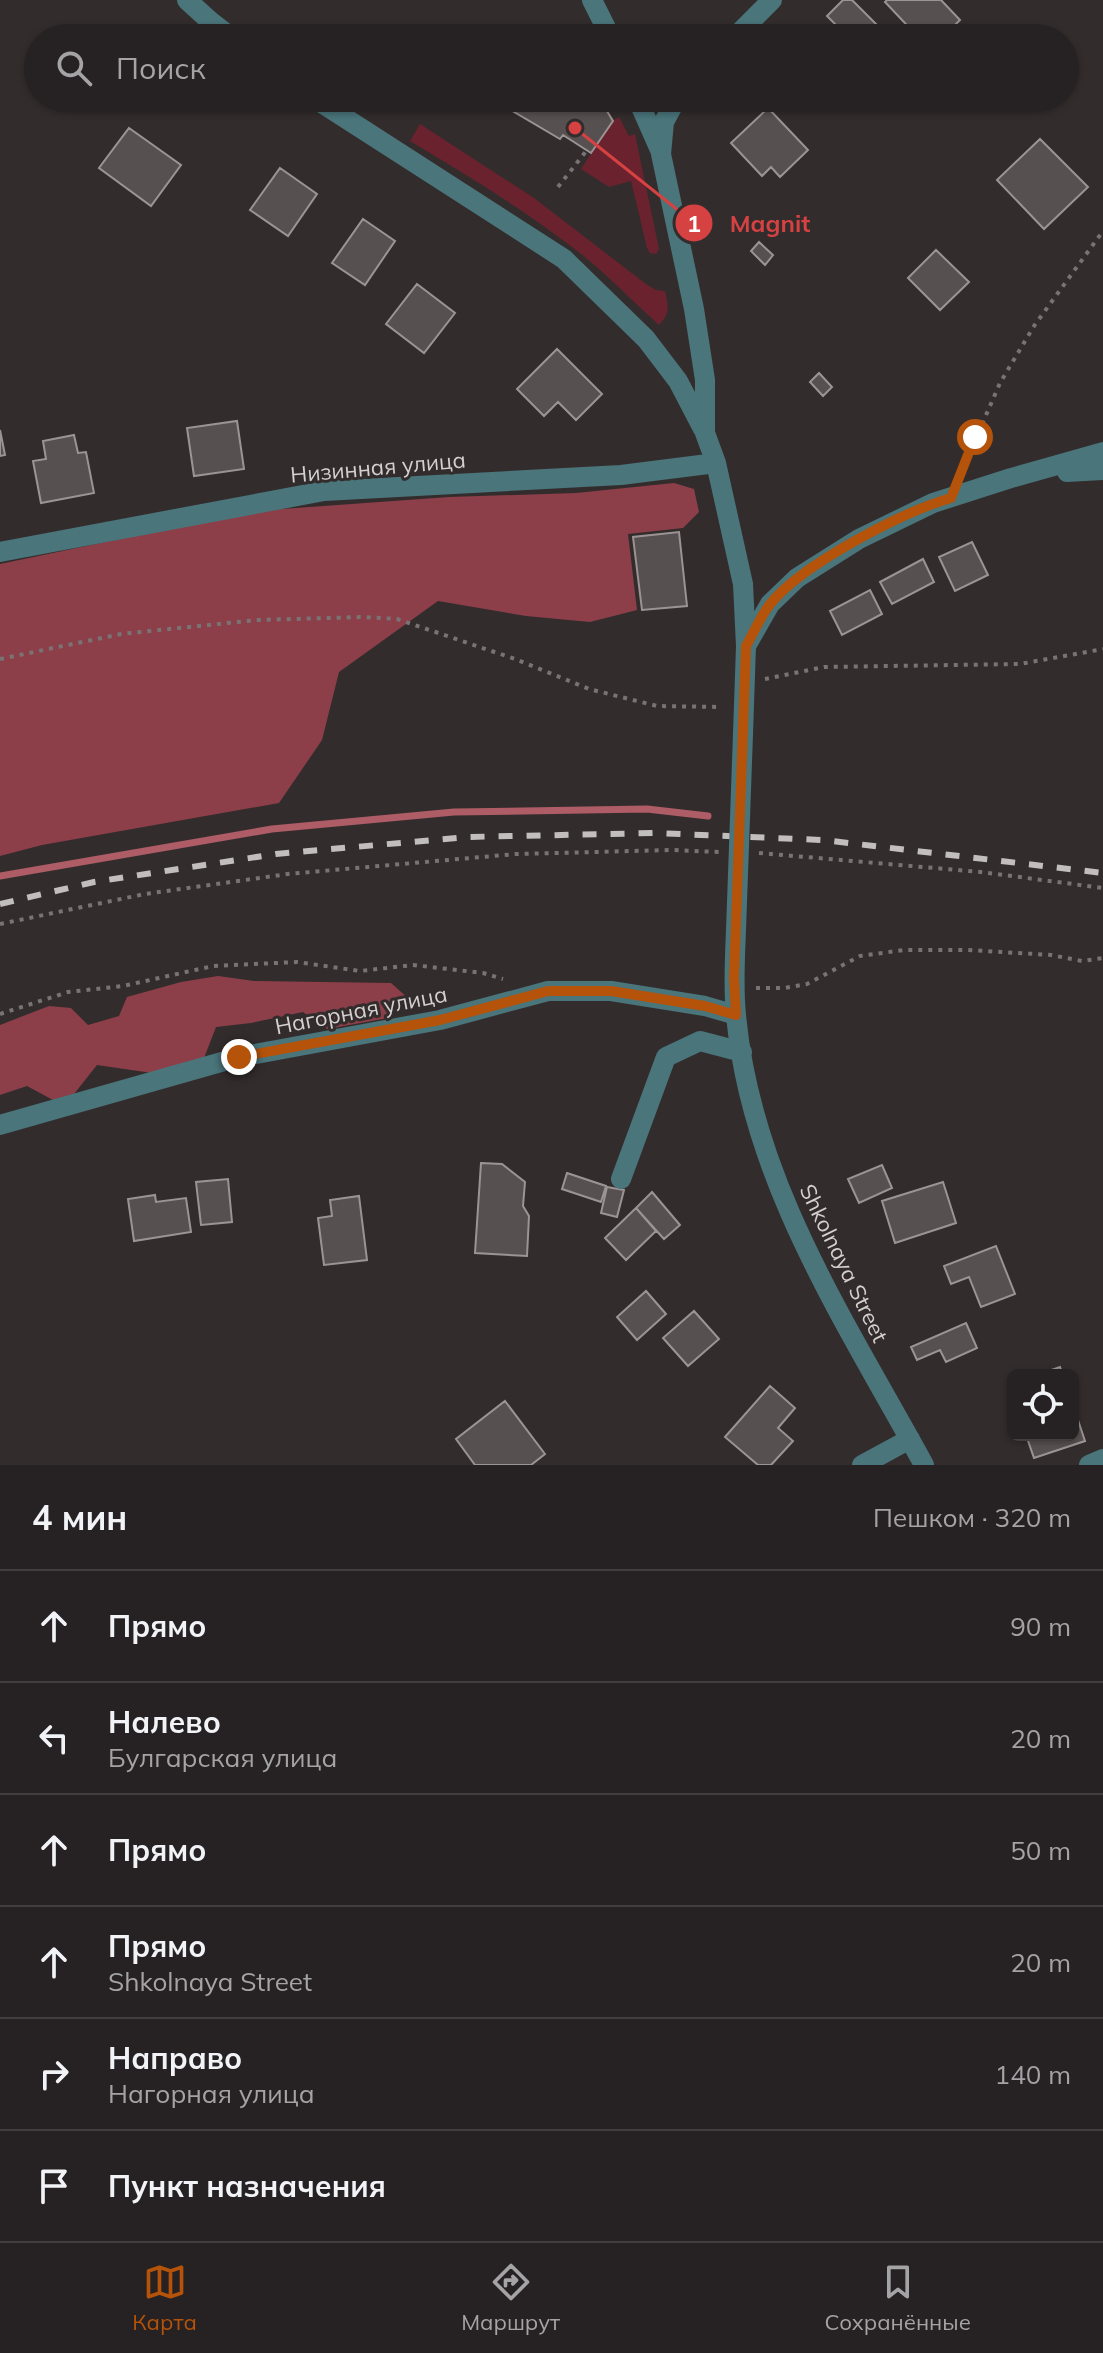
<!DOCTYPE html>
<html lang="ru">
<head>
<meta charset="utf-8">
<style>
	body { margin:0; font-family:Mulish,sans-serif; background:#322e2f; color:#f1f3f6 }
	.controls { position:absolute; right:24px; bottom:24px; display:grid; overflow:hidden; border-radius:12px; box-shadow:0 2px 6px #0004 }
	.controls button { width:72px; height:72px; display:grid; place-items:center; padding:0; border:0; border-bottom:2px solid #423e40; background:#262122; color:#f1f3f6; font:40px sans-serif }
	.stop { position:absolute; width:24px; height:24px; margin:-18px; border:6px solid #b45309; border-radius:50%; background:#fff }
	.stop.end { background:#b45309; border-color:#fff; box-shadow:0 2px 8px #0008 }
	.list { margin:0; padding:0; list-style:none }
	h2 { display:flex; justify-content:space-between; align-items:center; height:104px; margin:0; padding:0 32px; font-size:34px }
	h2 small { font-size:26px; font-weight:400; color:#a4a3a5 }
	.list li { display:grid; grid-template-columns:52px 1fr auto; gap:24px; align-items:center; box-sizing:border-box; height:112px; padding:0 32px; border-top:2px solid #423e40 }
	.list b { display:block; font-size:30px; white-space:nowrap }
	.list p { margin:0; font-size:26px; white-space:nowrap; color:#a4a3a5 }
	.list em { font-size:26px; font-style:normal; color:#a4a3a5 }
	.icon { flex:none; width:44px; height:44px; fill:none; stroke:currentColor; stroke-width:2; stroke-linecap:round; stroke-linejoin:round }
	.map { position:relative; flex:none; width:1103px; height:1465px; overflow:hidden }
	.search { position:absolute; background:#262122; box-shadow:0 2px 6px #0004; left:24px; right:24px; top:24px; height:88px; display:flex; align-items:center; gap:20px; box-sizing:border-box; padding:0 28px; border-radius:44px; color:#a4a3a5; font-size:30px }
	.sheet { height:776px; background:#262122 }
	nav { display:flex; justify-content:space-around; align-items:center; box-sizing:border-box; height:112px; border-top:2px solid #423e40; background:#262122; font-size:22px; color:#a4a3a5 }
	nav a { display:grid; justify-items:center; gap:4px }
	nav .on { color:#b45309 }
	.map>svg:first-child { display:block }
	.green { fill:#6a222e }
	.forest { fill:#8d3f49 }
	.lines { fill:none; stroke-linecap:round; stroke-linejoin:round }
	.stream { stroke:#ae5c66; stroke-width:7 }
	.building { fill:#575050; stroke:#9c9494; stroke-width:2 }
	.path { stroke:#797374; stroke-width:4; stroke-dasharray:4 6; stroke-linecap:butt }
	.minor { stroke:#4a757b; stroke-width:20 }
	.rail { stroke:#c2bebe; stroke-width:6; stroke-dasharray:14 14; stroke-linecap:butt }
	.minor-bridge { stroke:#4a757b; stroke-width:20 }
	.route { stroke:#b45309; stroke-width:10 }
	.labels { text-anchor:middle; stroke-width:6; stroke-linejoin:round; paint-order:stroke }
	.street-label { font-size:22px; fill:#d4d0d0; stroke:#332c2d }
	.leader { fill:none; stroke:#d64141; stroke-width:3 }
	.callout-dot { fill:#d64141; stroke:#332c2d; stroke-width:3 }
	.mark-label { font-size:24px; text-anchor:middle; font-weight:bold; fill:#fff }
	.callout-label { font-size:24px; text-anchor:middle; font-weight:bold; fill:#d64141; stroke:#332c2d; stroke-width:6; stroke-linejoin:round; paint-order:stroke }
</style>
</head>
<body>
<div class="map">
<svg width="1103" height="1465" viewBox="0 0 1103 1465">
	<rect width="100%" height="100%" fill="#332c2d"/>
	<path class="green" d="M619,117L629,136L635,134L659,249L656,254L650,253L647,248L631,181L609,187L581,169L612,121Z
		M420,124L534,198L646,284L656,290L665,291C668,305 671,313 659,325C631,300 605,272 576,250C523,209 467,175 410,141Z"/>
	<path class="forest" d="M674,483L694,489L699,512L683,528L628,534L637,610L590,622L526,616L438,601L339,672L322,740L279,803L42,845L0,856V564L254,511L449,497L576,493Z
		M218,976L254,981L391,983L409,999L388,1018L327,1029L303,1012L251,1023L216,1027L204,1058L152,1073L97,1065L74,1094L53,1100L27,1086L0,1095V1025L49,1006L71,1008L88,1025L119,1016L127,997L181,982Z"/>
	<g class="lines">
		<path class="stream" d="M0,876L272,829L454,812L647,809L708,816"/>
	</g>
	<path class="building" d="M843,0H852L890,38H831L840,29L827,16Z
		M887,0H941L960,20L942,38H919L885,2Z
		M559,27L565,38H538Z
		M502,98H599L613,121L591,153L563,135L560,139L499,103Z
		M768,108L808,150L780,177L771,167L762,176L731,143Z
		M129,128L181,165L151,206L99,168Z
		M1040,139L1088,187L1044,229L997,180Z
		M280,168L317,194L288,236L250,210Z
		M363,219L395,241L365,285L332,263Z
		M759,242L773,255L765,265L751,251Z
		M936,250L969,282L940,310L908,278Z
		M417,284L455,313L424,353L386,324Z
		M557,349L602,394L576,420L558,402L544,416L517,389Z
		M819,373L832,387L823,396L810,382Z
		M237,421L244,469L194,476L187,428Z
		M0,430L5,455L0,456Z
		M74,435L78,453L86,452L94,493L41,503L33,461L46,459L43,441Z
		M679,532L687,606L642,610L633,537Z
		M972,542L988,575L955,591L939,557Z
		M923,559L934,582L892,604L880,582Z
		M870,590L882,614L842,635L830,611Z
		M481,1163L502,1164L525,1182L523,1206L529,1216L527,1256L475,1253Z
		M882,1165L892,1188L859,1203L848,1179Z
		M567,1173L606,1186L601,1202L562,1189Z
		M228,1179L232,1222L201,1225L196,1182Z
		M943,1182L956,1223L895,1243L882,1201Z
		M607,1187L624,1190L617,1217L601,1213Z
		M652,1192L680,1225L664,1239L636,1208Z
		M155,1195L156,1202L186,1198L191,1232L134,1241L128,1199Z
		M359,1196L367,1260L324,1265L318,1218L332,1216L330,1200Z
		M636,1208L656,1231L626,1260L605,1238Z
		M996,1246L1015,1294L981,1307L969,1277L951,1284L944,1266Z
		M646,1291L666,1314L637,1340L617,1317Z
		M694,1311L719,1339L688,1366L663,1338Z
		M966,1323L977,1348L946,1362L940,1350L917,1360L911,1347Z
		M1060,1367L1063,1375H1037Z
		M770,1386L795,1408L778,1428L793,1441L771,1465H758L725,1437Z
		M505,1401L545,1454L531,1465H475L456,1439Z
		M1073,1405L1085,1441L1034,1458L1026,1435H1073Z"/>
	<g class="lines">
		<path class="path" d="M558,187L587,150
			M962,470L1000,383L1034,326L1103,231
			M0,659L121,634L257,620L364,617L397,619L515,659L589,689L657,706L721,707
			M765,679L824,667L1020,664L1103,649
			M759,853L981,872L1103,888
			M0,924L145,894L288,874L516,854L672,850L719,852
			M756,988H784L807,984L860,956L904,950H968L1051,955L1082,961L1103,958
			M0,1014L68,992L123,986L213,966L297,962L360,971L413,965L483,973L503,979"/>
		<path class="minor" d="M187,0L210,21L232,38
			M592,0L611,38
			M734,38L772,0
			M314,98L564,259L646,339L678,381L703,429
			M637,98L660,150
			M677,98L664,122L661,154L694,309L705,380V433L716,463L743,584L746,646L743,734
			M1067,472L1103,470
			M0,552L324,491L621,475L716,463
			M746,646L770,604L797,578L859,539L933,503L1011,478L1103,452
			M736,930C735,958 733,987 736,1015C751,1181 846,1322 924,1465
			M0,1125L239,1057L440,1020L548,991H611L705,1006L736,1015
			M621,1179L666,1057L700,1041L742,1052
			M862,1465L910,1439
			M1089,1465L1103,1459"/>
		<path class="rail" d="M0,904L94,882L276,854L467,837L654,833L823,840L1103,873"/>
		<path class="minor-bridge" d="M736,930L743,734"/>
	</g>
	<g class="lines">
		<path class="route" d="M239,1057L440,1020L548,991H611L705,1006L736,1015L734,978L746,646C754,632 761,615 771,603C803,564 902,512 951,498L975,437"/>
	</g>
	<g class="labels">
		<g class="street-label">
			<text transform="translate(378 467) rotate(-5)" y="8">Низинная улица</text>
			<text transform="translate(361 1010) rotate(-11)" y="8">Нагорная улица</text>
			<text transform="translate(844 1263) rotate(64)" y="8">Shkolnaya Street</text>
		</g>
	</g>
	<path class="leader" d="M575 128L694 223"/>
	<g class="callout-dot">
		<circle cx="575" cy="128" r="8"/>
		<circle cx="694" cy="223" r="20"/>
	</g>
	<g class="mark-label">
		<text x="694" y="232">1</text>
	</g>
	<g class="callout-label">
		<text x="770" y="232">Magnit</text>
	</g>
</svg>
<div class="controls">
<button><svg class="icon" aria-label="locate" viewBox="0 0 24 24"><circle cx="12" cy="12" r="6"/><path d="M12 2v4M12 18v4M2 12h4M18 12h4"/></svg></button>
</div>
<div class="stop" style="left:975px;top:437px"></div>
<div class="stop end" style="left:239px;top:1057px"></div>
<div class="search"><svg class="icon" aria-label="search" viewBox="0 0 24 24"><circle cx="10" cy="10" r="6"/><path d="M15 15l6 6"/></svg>Поиск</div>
</div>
<section class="sheet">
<h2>4 мин<small>Пешком · 320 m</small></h2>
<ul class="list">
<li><svg class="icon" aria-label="ahead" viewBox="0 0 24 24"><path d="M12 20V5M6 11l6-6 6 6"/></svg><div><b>Прямо</b></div><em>90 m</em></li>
<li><svg class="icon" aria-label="left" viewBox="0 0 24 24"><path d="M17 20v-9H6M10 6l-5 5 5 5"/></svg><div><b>Налево</b><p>Булгарская улица</p></div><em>20 m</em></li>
<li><svg class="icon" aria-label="ahead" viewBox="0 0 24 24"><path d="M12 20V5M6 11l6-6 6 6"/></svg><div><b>Прямо</b></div><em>50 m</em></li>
<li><svg class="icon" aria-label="ahead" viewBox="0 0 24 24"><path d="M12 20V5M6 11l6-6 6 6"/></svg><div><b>Прямо</b><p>Shkolnaya Street</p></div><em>20 m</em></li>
<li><svg class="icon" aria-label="right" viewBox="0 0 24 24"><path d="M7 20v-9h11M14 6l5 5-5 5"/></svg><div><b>Направо</b><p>Нагорная улица</p></div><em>140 m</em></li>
<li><svg class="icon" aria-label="arrive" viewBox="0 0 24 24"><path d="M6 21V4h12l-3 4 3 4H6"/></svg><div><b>Пункт назначения</b></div></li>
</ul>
</section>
<nav>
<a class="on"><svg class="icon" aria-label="map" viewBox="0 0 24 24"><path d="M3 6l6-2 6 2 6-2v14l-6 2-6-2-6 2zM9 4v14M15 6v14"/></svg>Карта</a>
<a><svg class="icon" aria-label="directions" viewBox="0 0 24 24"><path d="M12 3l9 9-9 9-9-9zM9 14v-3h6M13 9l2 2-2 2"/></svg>Маршрут</a>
<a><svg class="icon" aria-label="saved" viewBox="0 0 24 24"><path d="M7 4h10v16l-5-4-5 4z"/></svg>Сохранённые</a>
</nav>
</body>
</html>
